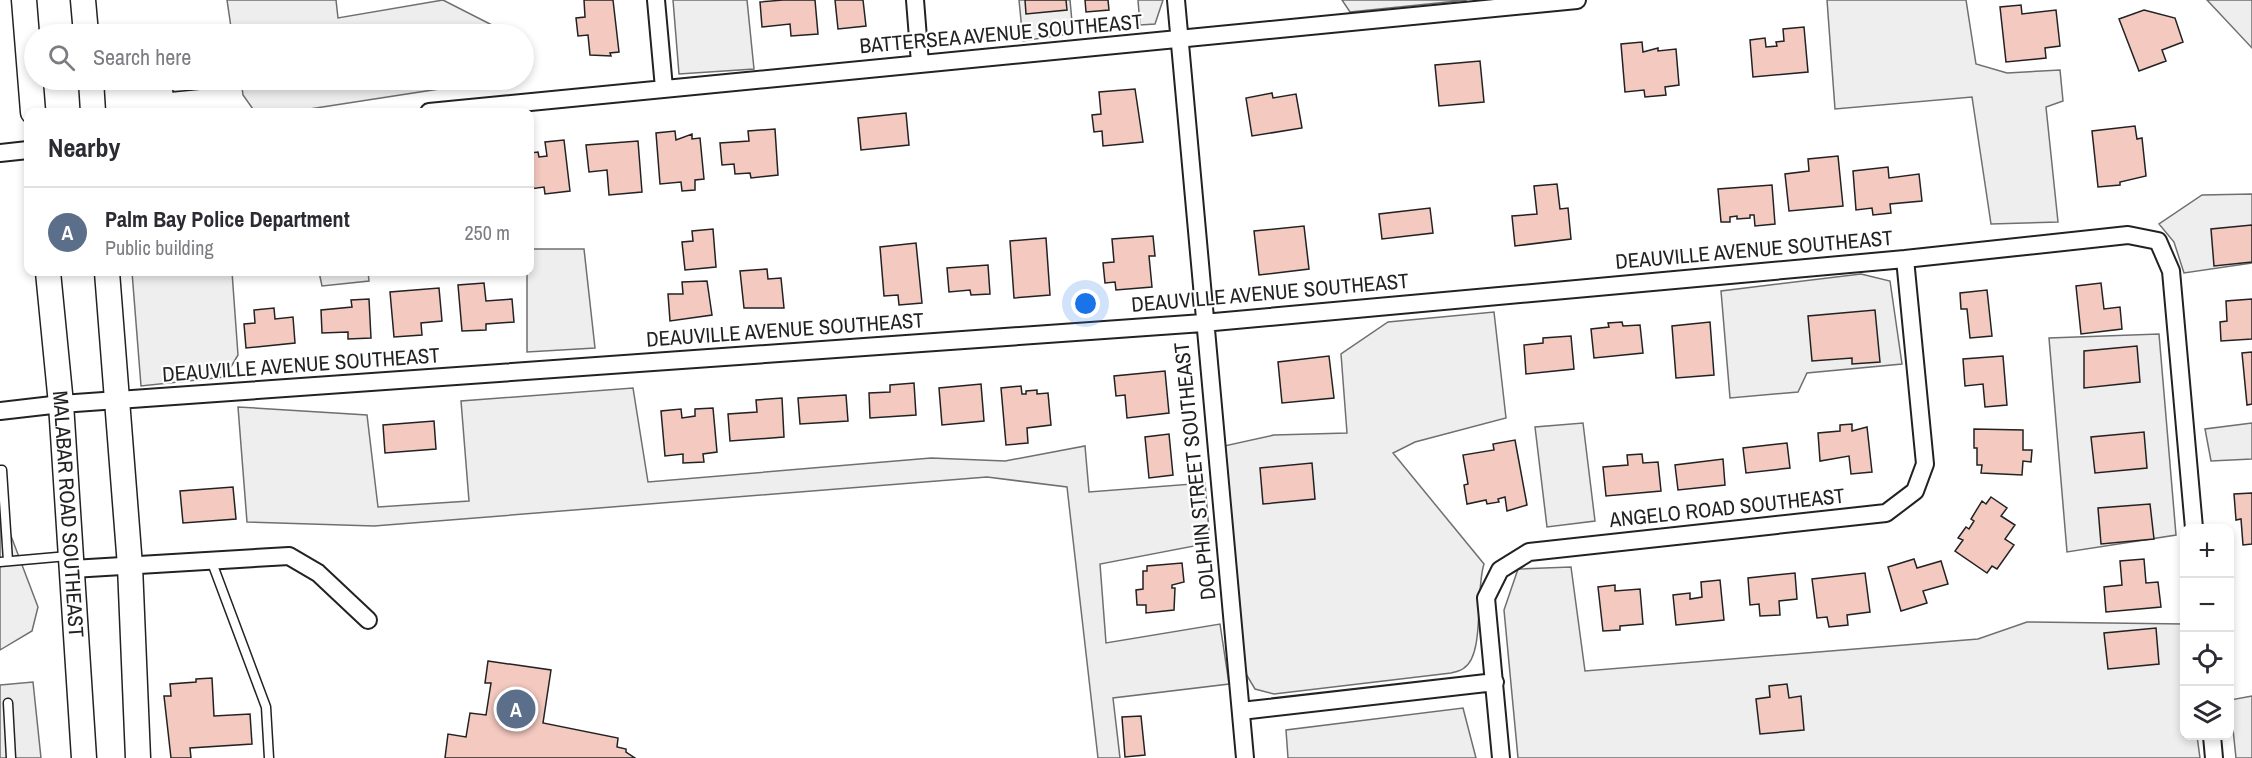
<!DOCTYPE html>
<html lang="en">
<head>
<meta charset="utf-8">
<style>
	body { margin:0; font-family:"Archivo Narrow",sans-serif; background:#f2f2f3; color:#2b2b33 }
	.controls { position:absolute; right:18px; bottom:18px; display:grid; overflow:hidden; border-radius:12px; box-shadow:0 3px 9px #0003 }
	.controls button { width:54px; height:54px; display:grid; place-items:center; padding:0; border:0; border-bottom:2px solid #e1e1e2; background:#fff; color:#2b2b33; font:30px sans-serif }
	.you { position:absolute; left:1086px; top:304px; width:21px; height:21px; margin:-15px; border:4px solid #fff; border-radius:50%; background:#1a73e8; box-shadow:0 0 0 9px #1a73e833 }
	.badge { display:grid; place-items:center; width:39px; height:39px; border-radius:50%; background:#c62828; color:#fff; font-size:20px; font-weight:700 }
	.pin { position:absolute; translate:-50% -50%; border:3px solid #fff; box-shadow:0 2px 6px #0006 }
	.list { margin:0; padding:0; list-style:none }
	h2 { display:flex; justify-content:space-between; align-items:center; height:78px; margin:0; padding:0 24px; font-size:26px }
	h2 small { font-size:20px; font-weight:400; color:#7c7c81 }
	.list li { display:grid; grid-template-columns:39px 1fr auto; gap:18px; align-items:center; box-sizing:border-box; height:90px; padding:0 24px; border-top:2px solid #e1e1e2 }
	.list b { display:block; font-size:22px; white-space:nowrap }
	.list p { margin:0; font-size:20px; white-space:nowrap; color:#7c7c81 }
	.list em { font-size:20px; font-style:normal; color:#7c7c81 }
	.icon { flex:none; width:33px; height:33px; fill:none; stroke:currentColor; stroke-width:2; stroke-linecap:round; stroke-linejoin:round }
	.map { position:relative; flex:none; width:2252px; height:758px; overflow:hidden }
	.search { position:absolute; background:#fff; box-shadow:0 3px 9px #0003; left:24px; top:24px; width:510px; height:66px; display:flex; align-items:center; gap:15px; box-sizing:border-box; padding:0 21px; border-radius:33px; color:#7c7c81; font-size:22px }
	.panel { position:absolute; background:#fff; box-shadow:0 3px 9px #0003; left:24px; top:108px; width:510px; height:168px; border-radius:12px }
	.map>svg:first-child { display:block }
	.green { fill:#eee; stroke:#6f6f6f; stroke-width:1.5 }
	.parking { fill:#ededed; stroke:#6f6f6f; stroke-width:1.5 }
	.building { fill:#f3c9c0; stroke:#222; stroke-width:1.5 }
	.lines { fill:none; stroke-linecap:round; stroke-linejoin:round }
	.service-casing { stroke:#222; stroke-width:11 }
	.minor-casing { stroke:#222; stroke-width:20 }
	.secondary-casing { stroke:#222; stroke-width:27 }
	.service { stroke:#fff; stroke-width:8 }
	.minor { stroke:#fff; stroke-width:16 }
	.secondary { stroke:#fff; stroke-width:24 }
	.labels { text-anchor:middle; stroke-width:4.5; stroke-linejoin:round; paint-order:stroke }
	.street-label { font-size:21px; fill:#222; stroke:#fff }
</style>
</head>
<body>
<div class="map">
<svg width="2252" height="758" viewBox="0 0 2252 758">
	<rect width="100%" height="100%" fill="#fff"/>
	<path class="green" d="M227,0H336L338,18L443,0L492,25V34H232Z
		M673,0H747L754,69L679,74Z
		M1019,0H1070L1073,33L1023,41Z
		M1138,0H1163L1155,24L1140,25Z
		M1342,0H1467L1350,12Z
		M1827,0H1966L1976,64L2007,73L2060,70L2063,101L2046,107L2058,222L1991,224L1972,97L1835,109Z
		M2207,0H2252V48Z
		M241,80H468L465,85L290,112H255L243,95Z
		M2252,194V263L2184,273L2174,242L2159,224L2202,195Z
		M530,249H584L595,348L527,352V272H530Z
		M132,272H232L238,355L225,377L141,386Z
		M319,272H368L369,281L322,286Z
		M1861,274L1890,281L1902,364L1807,373L1798,392L1730,398L1721,291Z
		M1494,312L1506,418L1415,442L1393,453L1484,564C1475,591 1485,655 1464,668C1461,671 1455,672 1451,673L1274,694L1255,689L1246,674L1224,446L1274,435L1347,433L1341,354L1388,322Z
		M2159,334L2176,535L2067,552L2049,338Z
		M633,388L648,482L931,458L1005,461L1085,446L1089,492L1205,483L1210,543L1100,564L1106,643L1220,624L1229,684L1113,698L1120,758H1098L1067,487L987,477L374,526L247,522L238,407L367,415L378,507L469,501L461,401Z
		M1583,423L1595,521L1547,527L1535,427Z
		M2252,423V459L2211,461L2205,429Z
		M0,507L38,607L32,631L0,650Z
		M1571,567L1585,671L1978,639L2027,622L2184,624V736H2197L2200,758H1518L1504,610L1518,569Z
		M2252,696V758H2236L2230,700Z
		M1463,708L1476,758H1288L1286,730Z"/>
	<path class="parking" d="M33,682L41,758H0V685Z"/>
	<path class="building" d="M584,0H613L619,52L610,53L611,56L590,55L588,35L578,36L576,18L585,17Z
		M783,0H815L818,34L791,36L790,24L762,27L760,2Z
		M835,0H863L866,26L838,29Z
		M1025,0H1066L1067,10L1026,14Z
		M1085,0H1108L1109,10L1086,12Z
		M2021,5L2022,14L2056,10L2060,46L2045,48L2046,58L2006,62L2000,7Z
		M2144,10L2175,18L2183,42L2162,50L2166,61L2139,71L2119,19Z
		M1804,27L1808,72L1753,77L1750,40L1765,38L1766,47L1777,46L1776,42L1784,41L1783,29Z
		M1642,42L1643,52L1658,48V51L1676,49L1679,85L1665,87L1666,95L1645,97L1644,90L1625,92L1621,44Z
		M1480,61L1484,102L1439,106L1435,65Z
		M172,80H211L212,88L173,92Z
		M1135,89L1143,142L1103,146L1102,131L1094,132L1092,115L1101,114L1099,92Z
		M1272,93L1273,98L1296,94L1302,128L1252,136L1246,98Z
		M906,113L909,145L861,150L858,118Z
		M2135,126L2137,139L2142,138L2146,176L2120,182V185L2098,187L2092,131Z
		M775,129L778,175L751,178L750,173L735,174L734,164L722,165L720,143L749,141L748,131Z
		M675,131L676,140L692,134V139L700,138L704,179L695,180V190L682,191L681,182L660,184L656,133Z
		M564,140L570,191L545,194L544,187L530,189V153L538,152L539,157L547,156L545,142Z
		M638,141L642,192L609,195L607,170L589,172L586,145Z
		M1838,156L1843,206L1789,211L1785,174L1809,171L1808,159Z
		M1888,167L1889,178L1919,174L1922,201L1890,204L1891,213L1873,215L1872,208L1856,210L1853,171Z
		M1557,184L1560,209L1568,208L1571,239L1515,246L1512,216L1537,214L1534,186Z
		M1772,185L1775,224L1755,226L1754,215H1750V218L1737,219V216L1730,217V222H1721L1718,189Z
		M1430,208L1433,233L1382,239L1379,214Z
		M2252,225V262L2214,266L2211,229Z
		M1304,226L1309,269L1259,275L1254,231Z
		M713,229L716,267L685,270L682,242L693,241L692,231Z
		M1153,236L1155,256H1149L1152,287L1116,290L1115,282L1105,283L1103,263L1114,262L1112,239Z
		M1046,238L1050,295L1014,298L1010,241Z
		M916,243L922,303L899,305L898,295L884,296L880,247Z
		M988,265L990,294L971,295L970,290L949,292L947,268Z
		M767,269L768,279L781,278L784,308H744L740,271Z
		M707,281L712,315L670,321L668,294H683L682,282Z
		M484,283L486,301L512,299L514,322L486,324V330L462,331L458,285Z
		M2101,283L2104,309L2120,307L2122,329L2081,334L2076,286Z
		M439,288L442,321L421,323L422,335L394,337L390,292Z
		M1987,290L1992,336L1970,338L1967,309H1961L1960,293Z
		M369,299L371,338L348,339V332L322,333L321,310L352,307L351,300Z
		M2252,299V339L2221,341L2220,322L2227,321L2226,301Z
		M274,308L275,319L293,317L295,343L246,348L244,324L255,323L254,310Z
		M1875,310L1880,362L1852,364V358L1812,361L1808,316Z
		M1622,322L1623,326L1640,325L1643,353L1594,358L1591,329L1609,327L1608,323Z
		M1710,322L1714,375L1676,378L1672,326Z
		M1571,336L1574,369L1526,374L1524,345L1543,343V338Z
		M2137,346L2140,382L2084,388V351Z
		M2252,352V404L2247,405L2242,353Z
		M1329,356L1334,398L1282,403L1278,362Z
		M2003,356L2007,405L1985,407L1983,384L1965,386L1963,359Z
		M1165,371L1169,413L1127,418L1125,395L1116,396L1114,376Z
		M914,383L916,415L870,418L869,393L890,392V385Z
		M981,384L984,421L942,425L939,388Z
		M1021,386L1022,394H1026V391L1037,390V394L1048,393L1051,425L1027,428L1028,443L1006,445L1001,388Z
		M846,395L848,421L800,424L798,398Z
		M782,398L784,437L730,441L728,414L757,412L756,400Z
		M713,408L717,452L703,454L704,462L683,463V454L665,456L661,411L681,409L682,418L695,416V409Z
		M434,421L436,449L385,453L383,425Z
		M1852,424V431L1867,427L1872,472L1851,474L1849,456L1820,461L1818,433L1840,431V425Z
		M1974,429L2023,430V450H2032L2031,462L2023,461L2022,475L1981,473L1982,465H1977V448H1974Z
		M2144,432L2147,468L2095,473L2091,437Z
		M1169,434L1173,475L1149,478L1145,437Z
		M1515,440L1527,505L1507,511L1505,497L1498,499L1499,502L1487,504L1486,500L1467,504L1464,485L1468,484L1463,455L1494,450L1493,444Z
		M1787,443L1790,468L1746,473L1743,448Z
		M1642,454L1643,463L1658,462L1661,491L1606,496L1603,467L1628,465L1627,455Z
		M1723,459L1725,485L1678,490L1675,465Z
		M1312,463L1315,499L1263,504L1260,468Z
		M233,487L236,519L183,523L180,491Z
		M2252,493V544L2243,545L2241,519L2236,520L2234,494Z
		M1991,497L2007,508L2001,516L2015,525L2005,539L2014,545L1997,569L1992,566L1987,573L1955,551L1963,540L1958,538L1966,527L1969,529L1974,521L1971,519L1982,501L1986,504Z
		M2150,504L2154,539L2101,544L2098,508Z
		M1914,559L1917,568L1941,561L1948,584L1923,591L1927,603L1901,611L1888,567Z
		M2144,559L2146,583L2158,582L2161,607L2106,612L2104,587L2122,585L2120,561Z
		M1182,563L1184,582L1172,585V588H1175L1174,610L1146,613V605H1137L1136,590L1143,589V571H1147V566Z
		M1795,573L1797,599L1779,601L1780,615L1760,616L1759,604L1750,605L1748,578Z
		M1865,573L1870,612L1847,615L1848,625L1829,627L1827,617L1817,618L1812,579Z
		M1720,580L1724,620L1676,625L1673,595L1690,593V599L1702,597L1701,582Z
		M1615,585V591L1640,589L1643,624L1620,626V630L1603,631L1598,587Z
		M2156,628L2159,664L2108,669L2104,633Z
		M488,661L551,670L543,723L618,738L617,747L626,749V752L635,758H445L448,734L466,737L470,713L486,715L491,683H485Z
		M212,678L214,716L250,714L252,744L190,748L191,758H171L164,696H171L170,684L196,682V679Z
		M1787,684L1789,698L1801,696L1804,730L1760,734L1756,699L1770,697L1769,686Z
		M1141,716L1145,755L1125,757L1122,717Z"/>
	<g class="lines">
		<g class="service-casing">
			<path id="service" d="M0,470H2L8,561
				M211,560L266,707L269,758
				M0,562L68,556
				M8,703L11,758"/>
		</g>
		<g class="minor-casing">
			<path id="minor" d="M656,0L664,88
				M915,0L920,63
				M1176,0L1245,758
				M429,112L1577,0
				M0,153L28,150
				M0,411L61,404L1203,323L1905,259L2128,235L2158,241L2171,271L2194,528
				M72,569L289,556L318,573L368,620
				M1241,711L1495,682
				M2212,736L2214,758
				M1501,758L1486,598L1500,570L1529,552L1886,513L1915,491L1925,464L1905,259"/>
		</g>
		<g class="secondary-casing">
			<g id="secondary">
				<path d="M24,0L33,112"/>
				<path d="M83,0L86,34"/>
				<path d="M91,80L93,112"/>
				<path id="s1" d="M48,272L61,404L84,758"/>
				<path d="M107,272L130,566L138,758"/>
			</g>
		</g>
		<use href="#service" class="service"/>
		<use href="#minor" class="minor"/>
		<use href="#secondary" class="secondary"/>
	</g>
	<g class="labels">
		<g class="street-label">
			<text transform="translate(1001 34) rotate(-5)" y="7">BATTERSEA AVENUE SOUTHEAST</text>
			<text transform="translate(1754 250) rotate(-5)" y="7">DEAUVILLE AVENUE SOUTHEAST</text>
			<text transform="translate(1270 293) rotate(-5)" y="7">DEAUVILLE AVENUE SOUTHEAST</text>
			<text transform="translate(785 330) rotate(-4)" y="7">DEAUVILLE AVENUE SOUTHEAST</text>
			<text transform="translate(301 365) rotate(-4)" y="7">DEAUVILLE AVENUE SOUTHEAST</text>
			<text transform="translate(1195 471) rotate(-96)" y="7">DOLPHIN STREET SOUTHEAST</text>
			<text transform="translate(1727 508) rotate(-6)" y="7">ANGELO ROAD SOUTHEAST</text>
			<text dy="7" stroke="none"><textPath href="#s1" startOffset="243">MALABAR ROAD SOUTHEAST</textPath></text>
		</g>
	</g>
</svg>
<div class="controls">
<button>+</button>
<button>−</button>
<button><svg class="icon" aria-label="locate" viewBox="0 0 24 24"><circle cx="12" cy="12" r="6"/><path d="M12 2v4M12 18v4M2 12h4M18 12h4"/></svg></button>
<button><svg class="icon" aria-label="layers" viewBox="0 0 24 24"><path d="M12 4l9 5-9 5-9-5zM3 14l9 5 9-5"/></svg></button>
</div>
<div class="you"></div>
<div class="pin badge" style="left:516px;top:709px;background:#5c6f8a">A</div>
<div class="search"><svg class="icon" aria-label="search" viewBox="0 0 24 24"><circle cx="10" cy="10" r="6"/><path d="M15 15l6 6"/></svg>Search here</div>
<section class="panel">
<h2>Nearby<small></small></h2>
<ul class="list">
<li><span class="badge" style="background:#5c6f8a">A</span><div><b>Palm Bay Police Department</b><p>Public building</p></div><em>250 m</em></li>
</ul>
</section>
</div>
</body>
</html>
